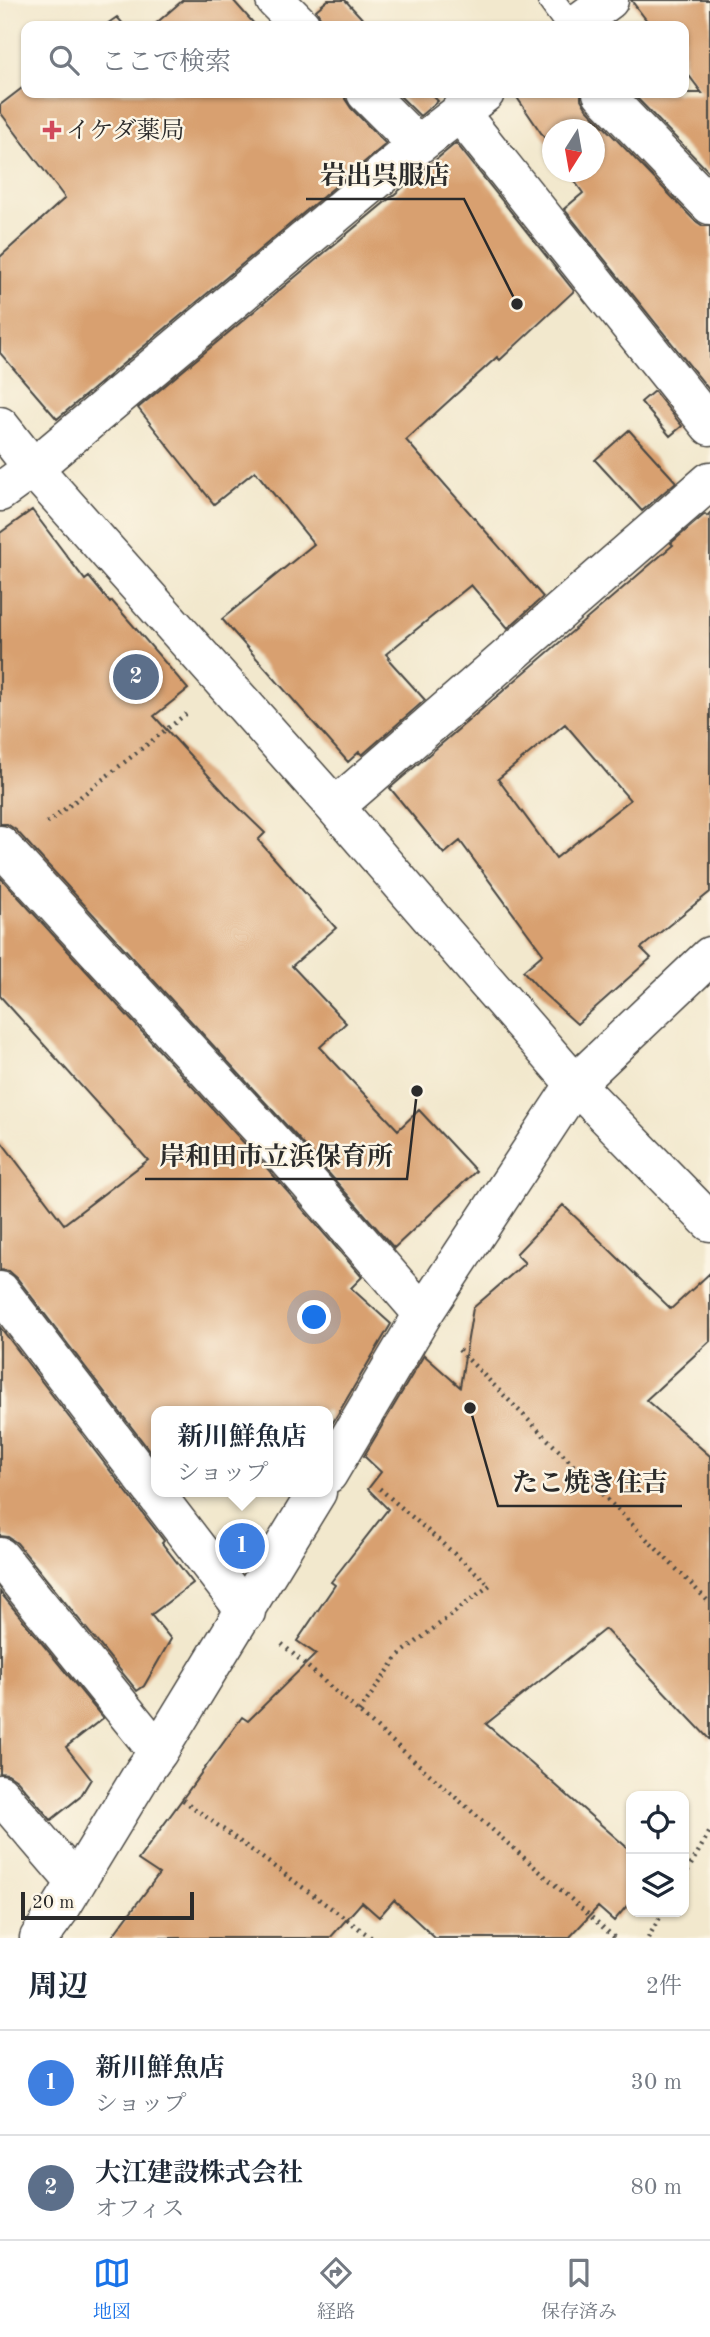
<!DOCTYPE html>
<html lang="ja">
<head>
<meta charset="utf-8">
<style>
	body { margin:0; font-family:"Old Standard TT","Noto Serif JP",serif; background:#f6f6f7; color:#1f2937 }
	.controls { position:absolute; right:21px; bottom:21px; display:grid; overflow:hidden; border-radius:14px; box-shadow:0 2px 5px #0004 }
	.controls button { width:63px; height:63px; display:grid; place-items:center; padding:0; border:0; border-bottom:2px solid #e0e1e3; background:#fff; color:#1f2937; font:35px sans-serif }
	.compass { position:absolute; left:542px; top:119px; width:63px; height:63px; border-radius:50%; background:#fff; box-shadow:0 2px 5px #0004; rotate:191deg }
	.scale { position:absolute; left:21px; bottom:18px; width:173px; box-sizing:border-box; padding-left:7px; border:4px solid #2b2b2b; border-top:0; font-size:19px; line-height:24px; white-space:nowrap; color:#2b2b2b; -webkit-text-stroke:5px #fcf5e5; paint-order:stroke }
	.you { position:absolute; left:315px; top:1318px; width:24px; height:24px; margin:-18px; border:5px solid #fff; border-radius:50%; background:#1a73e8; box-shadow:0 0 0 10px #1a73e833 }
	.badge { display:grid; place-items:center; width:46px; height:46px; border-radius:50%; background:#1a73e8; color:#fff; font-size:23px; font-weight:700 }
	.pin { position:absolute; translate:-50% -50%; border:4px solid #fff; box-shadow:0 2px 7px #0006 }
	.popup { position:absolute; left:151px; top:1406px; width:182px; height:91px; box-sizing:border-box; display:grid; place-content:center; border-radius:14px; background:#fff; filter:drop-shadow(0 2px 5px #0005); font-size:23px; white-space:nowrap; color:#747a83 }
	.popup b { font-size:26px; color:#1f2937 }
	.popup::after { content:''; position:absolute; left:50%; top:100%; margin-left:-14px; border:14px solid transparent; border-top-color:#fff }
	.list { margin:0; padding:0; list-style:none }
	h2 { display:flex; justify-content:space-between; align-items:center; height:91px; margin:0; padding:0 28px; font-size:30px }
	h2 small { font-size:23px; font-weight:400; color:#747a83 }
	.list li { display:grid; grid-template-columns:46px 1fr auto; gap:21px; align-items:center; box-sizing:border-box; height:105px; padding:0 28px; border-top:2px solid #e0e1e3 }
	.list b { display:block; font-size:26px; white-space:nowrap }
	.list p { margin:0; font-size:23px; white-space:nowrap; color:#747a83 }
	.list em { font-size:23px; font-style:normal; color:#747a83 }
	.icon { flex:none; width:38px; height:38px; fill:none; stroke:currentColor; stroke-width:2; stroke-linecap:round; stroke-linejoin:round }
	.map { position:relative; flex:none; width:710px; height:1938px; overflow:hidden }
	.search { position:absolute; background:#fff; box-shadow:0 2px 5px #0004; left:21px; right:21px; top:21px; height:77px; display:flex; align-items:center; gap:18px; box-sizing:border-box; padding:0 24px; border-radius:14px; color:#747a83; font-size:26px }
	.sheet { height:301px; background:#fff }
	nav { display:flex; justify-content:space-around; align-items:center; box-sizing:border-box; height:98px; border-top:2px solid #e0e1e3; background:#fff; font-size:19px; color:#747a83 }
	nav a { display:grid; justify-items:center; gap:4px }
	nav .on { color:#1a73e8 }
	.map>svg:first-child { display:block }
	.building { fill:#d8a06f; fill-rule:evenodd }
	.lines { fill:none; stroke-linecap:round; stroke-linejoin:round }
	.service-casing { stroke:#494743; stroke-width:29 }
	.minor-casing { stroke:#494743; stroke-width:41 }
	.path { stroke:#494743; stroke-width:4.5; stroke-dasharray:2 5; stroke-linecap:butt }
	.service { stroke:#fff; stroke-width:26 }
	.minor { stroke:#fff; stroke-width:38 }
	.poi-dot { fill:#d1495b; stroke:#fcf5e5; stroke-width:2.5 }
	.labels { text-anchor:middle; stroke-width:5; stroke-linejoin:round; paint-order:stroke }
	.poi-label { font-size:24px; fill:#2b2b2b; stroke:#fcf5e5; text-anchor:start }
	.leader { fill:none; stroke:#2b2b2b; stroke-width:2.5 }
	.callout-dot { fill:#2b2b2b; stroke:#fcf5e5; stroke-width:2.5 }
	.callout-label { font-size:26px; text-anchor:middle; font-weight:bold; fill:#2b2b2b; stroke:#fcf5e5; stroke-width:5; stroke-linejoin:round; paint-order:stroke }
</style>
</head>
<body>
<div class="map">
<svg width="710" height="1938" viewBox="0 0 710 1938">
	<rect width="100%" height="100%" fill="#fcf5e5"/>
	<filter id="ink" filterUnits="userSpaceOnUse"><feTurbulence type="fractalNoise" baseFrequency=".0143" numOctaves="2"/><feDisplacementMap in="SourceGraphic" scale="14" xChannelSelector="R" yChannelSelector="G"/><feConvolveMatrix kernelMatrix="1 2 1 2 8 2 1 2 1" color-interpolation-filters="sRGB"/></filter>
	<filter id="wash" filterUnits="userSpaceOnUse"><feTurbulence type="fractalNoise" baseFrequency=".00686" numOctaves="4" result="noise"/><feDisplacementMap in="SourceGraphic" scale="28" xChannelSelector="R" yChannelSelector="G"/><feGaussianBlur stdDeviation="1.57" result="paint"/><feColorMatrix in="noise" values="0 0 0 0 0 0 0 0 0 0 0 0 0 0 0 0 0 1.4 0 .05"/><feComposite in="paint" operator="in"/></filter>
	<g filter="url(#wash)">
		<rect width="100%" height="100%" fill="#f2e8cd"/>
		<g id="blocks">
			<path class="building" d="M183,0H233L256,26H153Z
				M328,0H345L369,26H322V20L316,10Z
				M631,0H710V173L632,93H702L684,69V26H651Z
				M117,17L125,26H104Z
				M26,85V93H345V99L351,108L386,144L57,419L0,353V257L65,198L0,112V105Z
				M397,93H430L438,101L420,116Z
				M514,93H581V99L586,108L694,220L703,226H710V391L564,209L583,193L568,172H594V130H552V149Z
				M456,143L574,291L500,360L497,357L406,440L543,597L508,628L471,585L386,654L390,658L388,659L425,700L362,755L359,752L348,762L222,619L314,544L255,471L214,504L138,408Z
				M654,391L682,426L670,436L641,402Z
				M629,430L676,482L642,511L595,460Z
				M32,510L85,580L89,577L110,603L112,601L188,689L154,716L230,799L265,833L258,840L336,928L292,966L346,1023L320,1047L398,1130L419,1110L476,1171L394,1248L298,1138L16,830L7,824H0V533Z
				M710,513V892L641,948L651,958L577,1024L544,994L523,971L543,954L460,841L444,854L390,788L673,545L671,543L705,514L707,516ZM565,724L630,800L556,858L498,779Z
				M0,877L266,1167L362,1277L351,1288L391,1324L332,1424L328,1420V1411H319L314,1407L308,1411H156V1459L17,1278L9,1271L0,1270V1140L64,1224L148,1160L0,996Z
				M563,1205L671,1309L710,1273V1341L646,1400L710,1456V1740L605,1629L486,1724L631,1851V1901L614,1921L598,1907L569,1938H435L394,1900L379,1917L362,1902L330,1938H111L159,1874L138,1860L242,1717L248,1721L316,1654L297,1641L335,1585L331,1582L388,1509L368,1489L381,1472L364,1456L424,1355L460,1387L473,1308L525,1263L516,1254Z
				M0,1327L164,1541L162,1543L193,1583L151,1615L171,1639L144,1686L137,1691L17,1543L8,1537L0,1536Z
				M0,1592L103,1718L66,1747L91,1779L80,1797L51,1820L17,1780L8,1774L0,1773Z"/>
		</g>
	</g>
	<g filter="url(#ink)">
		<use href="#blocks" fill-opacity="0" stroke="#494743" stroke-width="2"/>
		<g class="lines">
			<g class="service-casing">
				<path id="service" d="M551,0L570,26"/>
			</g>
			<g class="minor-casing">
				<path id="minor" d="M275,0L301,26
					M574,26L609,0
					M366,93L418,145
					M602,93L710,205
					M459,112L710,426
					M0,426L33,468L335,807L575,1084L710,1222
					M0,492L33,468L418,145L485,93
					M335,807L710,481
					M0,845L282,1152L423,1314
					M0,1291L246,1612
					M328,1474L423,1314L575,1084L710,956
					M0,1557L158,1752
					M0,1794L76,1883
					M39,1938L60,1909L144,1771L158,1752L317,1492"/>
			</g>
			<path class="path" d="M47,823L186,714
				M459,1350L710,1603
				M282,1644L615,1938
				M359,1712L399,1655L490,1585L379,1488
				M183,1800L372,1938
				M684,1877L710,1831
				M648,1938L663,1912"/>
			<use href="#service" class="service"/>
			<use href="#minor" class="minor"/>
		</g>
	</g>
	<path class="poi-dot" d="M48.5 119.5h7v7h7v7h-7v7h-7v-7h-7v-7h7z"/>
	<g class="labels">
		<g class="poi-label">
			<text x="66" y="138">イケダ薬局</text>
		</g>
	</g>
	<path class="leader" d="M517 304L464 199H306M417 1091L407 1179H145M470 1408L498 1506H682"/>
	<g class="callout-dot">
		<circle cx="517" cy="304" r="7"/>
		<circle cx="417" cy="1091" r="7"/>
		<circle cx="470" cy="1408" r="7"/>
	</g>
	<g class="callout-label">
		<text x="385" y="184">岩出呉服店</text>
		<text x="276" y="1165">岸和田市立浜保育所</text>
		<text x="590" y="1491">たこ焼き住吉</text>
	</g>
</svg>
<div class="controls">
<button><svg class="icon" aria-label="locate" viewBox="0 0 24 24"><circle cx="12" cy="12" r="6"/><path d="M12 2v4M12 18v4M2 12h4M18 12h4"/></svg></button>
<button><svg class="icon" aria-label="layers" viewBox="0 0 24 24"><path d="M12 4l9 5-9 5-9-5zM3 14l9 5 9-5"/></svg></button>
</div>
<svg class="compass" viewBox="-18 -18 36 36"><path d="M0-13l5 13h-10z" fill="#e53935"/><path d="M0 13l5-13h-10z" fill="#747a83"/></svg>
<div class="scale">20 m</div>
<div class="you"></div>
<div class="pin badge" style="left:242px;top:1546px;background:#3f7fe0">1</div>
<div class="popup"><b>新川鮮魚店</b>ショップ</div>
<div class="pin badge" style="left:136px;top:677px;background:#5c6f8a">2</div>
<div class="search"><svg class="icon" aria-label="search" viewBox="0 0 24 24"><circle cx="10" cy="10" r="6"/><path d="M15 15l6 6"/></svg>ここで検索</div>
</div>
<section class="sheet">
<h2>周辺<small>2件</small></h2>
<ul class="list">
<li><span class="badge" style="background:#3f7fe0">1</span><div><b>新川鮮魚店</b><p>ショップ</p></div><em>30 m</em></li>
<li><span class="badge" style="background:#5c6f8a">2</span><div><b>大江建設株式会社</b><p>オフィス</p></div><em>80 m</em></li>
</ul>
</section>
<nav>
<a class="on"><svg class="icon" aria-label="map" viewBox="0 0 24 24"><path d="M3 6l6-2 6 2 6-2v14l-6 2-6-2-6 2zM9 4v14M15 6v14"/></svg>地図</a>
<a><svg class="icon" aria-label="directions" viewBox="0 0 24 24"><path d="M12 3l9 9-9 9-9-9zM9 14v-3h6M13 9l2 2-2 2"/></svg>経路</a>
<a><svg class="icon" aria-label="saved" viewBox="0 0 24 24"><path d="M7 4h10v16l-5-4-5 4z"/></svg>保存済み</a>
</nav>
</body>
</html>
